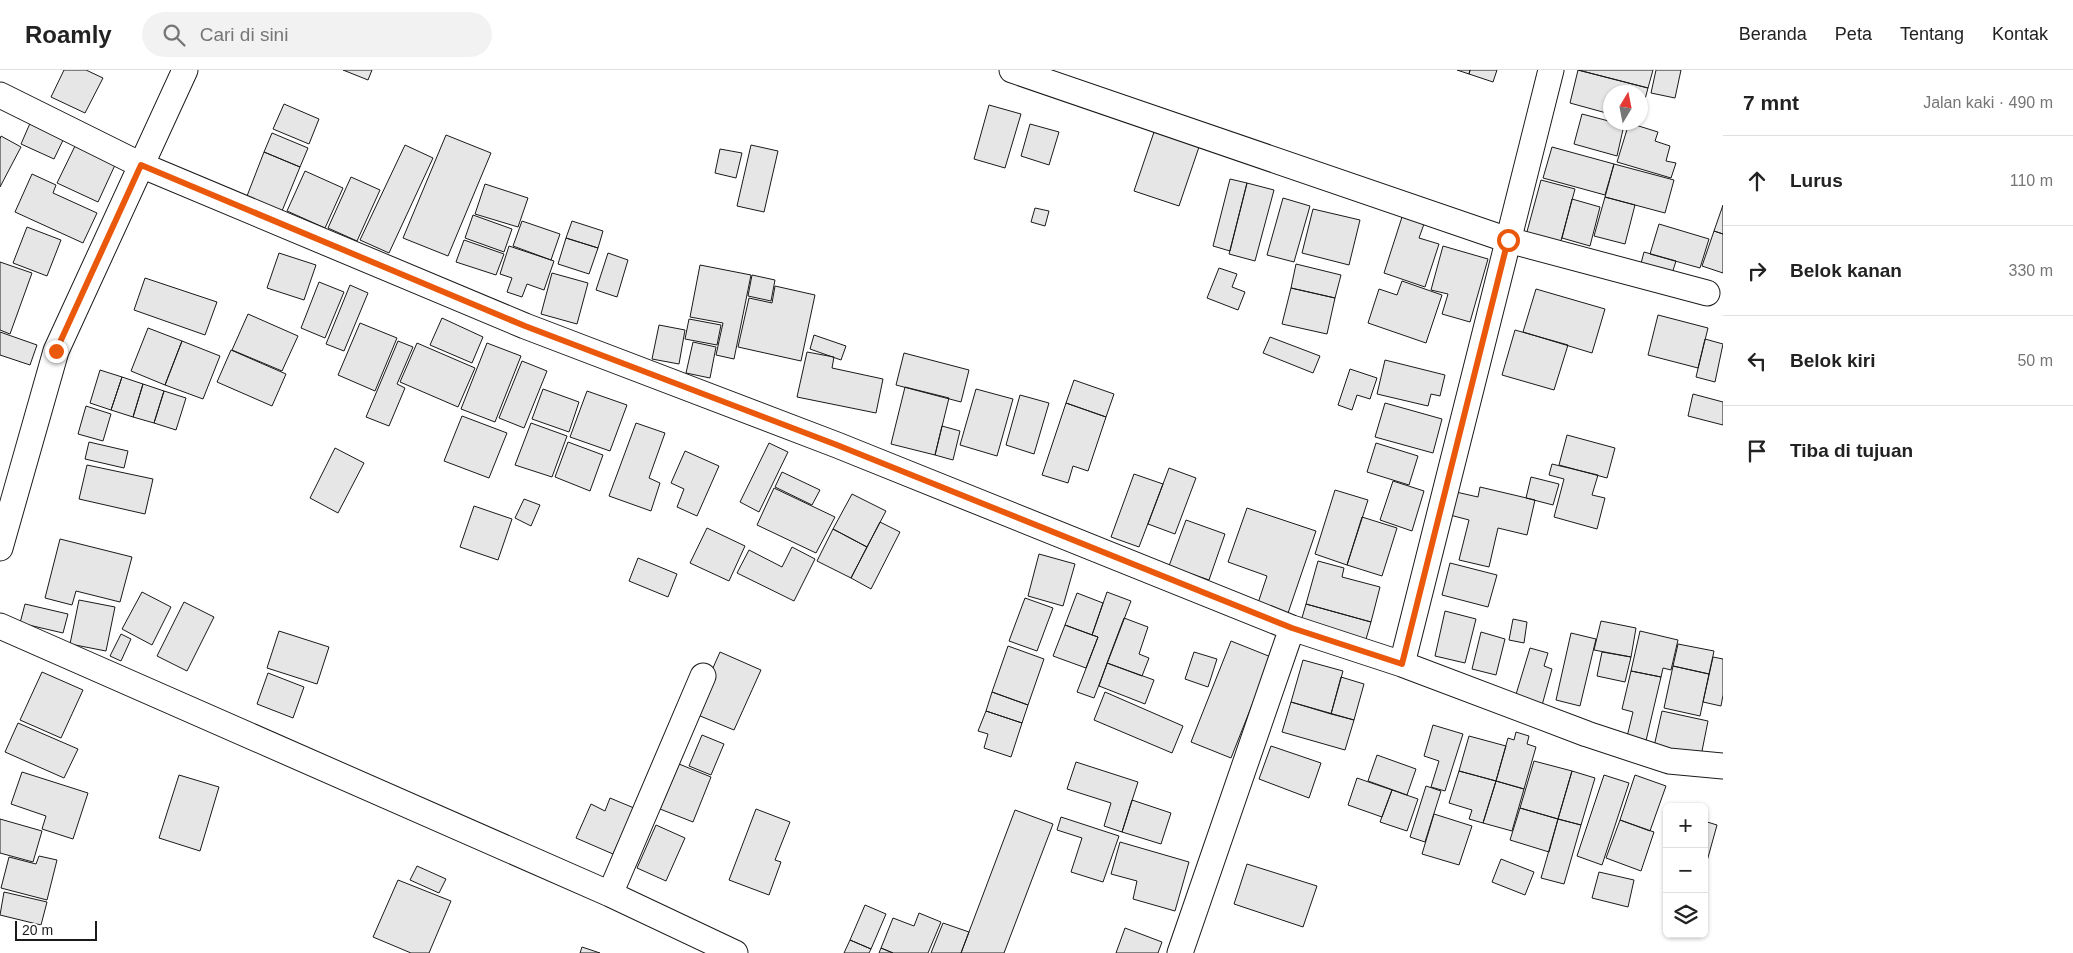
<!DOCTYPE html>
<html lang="id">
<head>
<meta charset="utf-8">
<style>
	body { margin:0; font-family:Arial,sans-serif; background:#f2f2f2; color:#222 }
	.controls { position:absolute; right:15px; bottom:15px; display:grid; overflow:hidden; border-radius:8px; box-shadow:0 1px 4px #0004 }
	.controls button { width:45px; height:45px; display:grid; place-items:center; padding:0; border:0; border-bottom:1px solid #e0e0e0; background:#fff; color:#222; font:25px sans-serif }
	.compass { position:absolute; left:1603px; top:15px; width:45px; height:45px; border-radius:50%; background:#fff; box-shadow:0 1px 4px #0004; rotate:10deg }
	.scale { position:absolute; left:15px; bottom:12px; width:82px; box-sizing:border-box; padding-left:5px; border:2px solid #1a1a1a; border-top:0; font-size:14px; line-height:18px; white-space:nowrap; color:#1a1a1a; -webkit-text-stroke:4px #fff; paint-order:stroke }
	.stop { position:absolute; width:15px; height:15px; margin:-11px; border:4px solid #ea580c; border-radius:50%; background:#fff }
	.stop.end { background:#ea580c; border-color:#fff; box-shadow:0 1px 5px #0008 }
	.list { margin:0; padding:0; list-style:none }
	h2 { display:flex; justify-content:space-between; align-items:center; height:65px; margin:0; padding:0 20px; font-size:21px }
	h2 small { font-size:16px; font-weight:400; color:#767676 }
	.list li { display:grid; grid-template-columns:32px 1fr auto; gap:15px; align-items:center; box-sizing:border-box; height:90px; padding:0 20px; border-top:1px solid #e0e0e0 }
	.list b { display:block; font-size:19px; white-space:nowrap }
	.list em { font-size:16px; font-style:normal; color:#767676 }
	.icon { flex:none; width:28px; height:28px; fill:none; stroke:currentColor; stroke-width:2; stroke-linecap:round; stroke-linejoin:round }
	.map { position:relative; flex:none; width:1723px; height:883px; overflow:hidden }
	header { display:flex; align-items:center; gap:30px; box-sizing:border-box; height:70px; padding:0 25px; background:#fff; border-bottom:1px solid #e0e0e0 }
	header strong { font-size:24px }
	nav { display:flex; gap:28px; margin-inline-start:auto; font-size:18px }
	.search { width:350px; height:45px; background:#f2f2f2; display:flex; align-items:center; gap:12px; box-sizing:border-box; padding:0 18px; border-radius:28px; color:#767676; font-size:19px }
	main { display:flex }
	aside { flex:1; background:#fff }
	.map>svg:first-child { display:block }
	.building { fill:#e6e6e6; stroke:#1a1a1a }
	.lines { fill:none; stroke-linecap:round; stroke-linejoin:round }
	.minor-casing { stroke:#1a1a1a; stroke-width:27 }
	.minor { stroke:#fff; stroke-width:25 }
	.route { stroke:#ea580c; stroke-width:6 }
</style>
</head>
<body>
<header>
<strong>Roamly</strong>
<div class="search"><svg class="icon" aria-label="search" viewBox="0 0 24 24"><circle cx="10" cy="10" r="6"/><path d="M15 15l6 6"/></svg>Cari di sini</div>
<nav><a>Beranda</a><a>Peta</a><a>Tentang</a><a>Kontak</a></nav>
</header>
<main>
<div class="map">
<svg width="1723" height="883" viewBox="0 0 1723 883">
	<rect width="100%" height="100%" fill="#fff"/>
	<path class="building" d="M64,0H86L103,8L85,43L51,27Z
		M343,0H372L368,10Z
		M1457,0H1470L1469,4Z
		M1470,0H1497L1493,12L1469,4Z
		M1578,0H1653L1648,18Z
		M1578,0L1648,18L1640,48V22H1610V44L1570,33Z
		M1656,0H1681L1675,28L1651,23Z
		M284,34L319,49L309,74L273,59Z
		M989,35L1021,44L1005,98L974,89Z
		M1582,44L1624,55L1617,86L1574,74Z
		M31,51L65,66L54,89L21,74Z
		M1629,53L1658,62L1655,71L1670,76L1666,91L1676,93L1671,108L1617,92Z
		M1030,54L1059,62L1049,95L1021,86Z
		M1154,62L1199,77L1179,136L1134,121Z
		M272,63L308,78L300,97L264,82Z
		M446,65L491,83L448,186L403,168Z
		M1,66L21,77L0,117V69Z
		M405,75L433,88L389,183L360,170Z
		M751,75L778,81L764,142L737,136Z
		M75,76L115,95L98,132L57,113Z
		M1552,77L1614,94L1605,125L1543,108Z
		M720,79L742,83L736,108L715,103Z
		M264,82L300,97L282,141L247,126Z
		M1614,94L1674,110L1665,143L1605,127Z
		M305,101L343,118L325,158L287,141Z
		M32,104L56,115L53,123L97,143L83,173L15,142Z
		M351,107L380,120L357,171L328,158Z
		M1230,109L1247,113L1230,181L1213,176Z
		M1541,110L1575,119L1559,178L1525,169Z
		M1247,113L1274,120L1255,191L1229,184Z
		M485,114L528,128L518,157L475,144Z
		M1605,127L1635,135L1625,174L1594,166Z
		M1283,128L1310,136L1294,192L1267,185Z
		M1572,129L1600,137L1590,176L1562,168Z
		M1723,135V164L1714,161Z
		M1035,138L1049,141L1045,156L1031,152Z
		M1313,139L1360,150L1349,195L1302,183Z
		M473,145L512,159L504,182L465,168Z
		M1402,147L1424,154L1419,168L1439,174L1425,217L1384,203Z
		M522,151L560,164L551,190L513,176Z
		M572,151L603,161L598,178L566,168Z
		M1659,154L1709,169L1700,198L1650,184Z
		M27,157L61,170L47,206L13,193Z
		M1714,161L1723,164V203L1702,196Z
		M566,168L598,178L589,204L558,194Z
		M464,170L504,184L496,205L456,192Z
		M509,176L554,191L544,220L527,214L522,227L507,222L512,208L500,204Z
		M1443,176L1488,189L1470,252L1442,244L1448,224L1431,220Z
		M1644,182L1676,191L1670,210L1639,201Z
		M279,183L316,195L304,230L267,218Z
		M608,183L628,190L617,227L596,220Z
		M0,192L32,203L10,264L0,260Z
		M1296,194L1341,205L1335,228L1291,218Z
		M700,195L751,205L734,289L716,285L723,253L690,247Z
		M1219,198L1237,204L1232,217L1245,222L1238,240L1207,228Z
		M552,203L588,213L577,254L541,244Z
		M752,205L775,210L771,231L748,226Z
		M145,208L217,232L205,265L134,240Z
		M1402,211L1442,225L1426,273L1368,253L1379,219L1397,225Z
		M319,212L344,222L325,268L301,258Z
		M350,215L368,223L344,281L326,274Z
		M775,216L815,225L801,291L738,277L749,228L772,233Z
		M1291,218L1335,228L1327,264L1282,254Z
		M1536,219L1605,239L1592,283L1523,262Z
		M248,244L298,266L282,301L232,280Z
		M1658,245L1708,258L1698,298L1648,285Z
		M442,248L483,267L472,293L430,275Z
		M689,249L721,255L717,275L685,269Z
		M360,253L397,268L375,321L338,305Z
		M659,255L685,260L679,294L652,289Z
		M148,258L182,271L165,315L131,301Z
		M1515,260L1568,275L1554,320L1502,305Z
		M0,262L37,275L30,295L0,285Z
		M814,265L846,276L841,290L810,279Z
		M1270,267L1320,286L1313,303L1263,283Z
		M1705,269L1723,274L1715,312L1696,307Z
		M182,271L220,286L203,329L165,315Z
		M398,271L413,277L397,314L405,318L389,356L366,347Z
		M693,272L716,277L710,308L686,303Z
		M417,273L475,298L458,337L400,312Z
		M487,273L521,286L495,352L461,339Z
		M231,280L286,304L272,336L217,312Z
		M807,282L834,287L832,298L883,309L876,343L797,327Z
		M904,283L969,300L961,332L896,315Z
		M1385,290L1445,305L1440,326L1431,324L1428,336L1377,324Z
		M522,291L547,301L524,358L499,348Z
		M1350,299L1377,308L1370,329L1357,325L1352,340L1338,335Z
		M100,300L122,307L111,340L90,333Z
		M122,307L143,314L133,347L111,340Z
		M1074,310L1114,324L1106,347L1066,333Z
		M143,314L164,321L154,353L133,347Z
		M905,317L949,328L935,385L891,374Z
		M543,319L579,332L569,362L532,349Z
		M976,319L1013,329L997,386L960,375Z
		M164,321L186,328L176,360L154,353Z
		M587,321L627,335L610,381L570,367Z
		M1693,324L1723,332V355L1688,346Z
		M1020,325L1049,333L1034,384L1006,375Z
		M1066,333L1106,347L1088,401L1073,396L1068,413L1042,405Z
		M1385,333L1442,349L1433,383L1375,367Z
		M86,336L111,344L103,371L78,364Z
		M462,346L507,363L489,408L444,391Z
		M531,353L567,366L552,407L515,395Z
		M636,353L665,363L649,408L660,413L651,441L609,426Z
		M942,356L960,361L953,390L935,385Z
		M1567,365L1615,378L1607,408L1559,395Z
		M89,372L128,381L124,398L85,389Z
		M568,372L603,385L590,421L555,407Z
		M769,373L788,382L759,442L740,432Z
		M1376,373L1418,386L1409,415L1367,402Z
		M335,378L364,393L338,443L310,428Z
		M685,381L719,396L697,446L677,437L684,419L671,413Z
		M1552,394L1598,405L1592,425L1605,428L1597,459L1554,447L1564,409L1549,405Z
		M87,395L153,409L145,444L79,429Z
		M1169,398L1196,408L1175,464L1148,454Z
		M782,402L820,420L812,435L775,417Z
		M1134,404L1163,414L1139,477L1111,467Z
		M1531,407L1559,414L1553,435L1526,428Z
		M1393,411L1424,421L1412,461L1380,450Z
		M1480,417L1535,430L1527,465L1498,458L1489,497L1459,490L1469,450L1450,445L1456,422L1478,427Z
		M774,418L835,447L816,483L757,455Z
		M1335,420L1368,430L1347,495L1315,484Z
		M852,424L886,441L867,477L833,459Z
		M524,429L540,435L531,456L515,448Z
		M474,436L512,449L498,490L460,477Z
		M1247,438L1316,461L1286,549L1256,539L1267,506L1228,492Z
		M1362,447L1397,458L1382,506L1347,495Z
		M1186,450L1225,464L1209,510L1169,496Z
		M880,452L900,462L871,519L851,508Z
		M707,458L745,476L729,511L690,493Z
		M833,459L867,477L851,508L817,491Z
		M60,469L132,487L120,532L76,521L72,535L45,528Z
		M792,477L815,489L794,531L737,503L749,480L782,497Z
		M1039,484L1075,494L1063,536L1028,526Z
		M638,488L677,504L668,527L629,511Z
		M1318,491L1344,498L1342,507L1380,517L1371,552L1306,534Z
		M1450,493L1497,505L1488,537L1442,525Z
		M142,522L171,537L152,575L122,559Z
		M1107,522L1131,531L1094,628L1077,622L1098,567L1092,565Z
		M1077,523L1103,533L1092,565L1065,555Z
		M1025,528L1053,538L1037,581L1009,571Z
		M79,530L115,537L106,581L70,574Z
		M184,532L214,547L187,601L157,586Z
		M25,534L68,544L63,563L20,553Z
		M1306,534L1371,552L1364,576L1299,558Z
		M1445,541L1476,549L1465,593L1435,586Z
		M1124,548L1148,557L1139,584L1149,588L1142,606L1107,593Z
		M1513,549L1527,552L1524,573L1509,570Z
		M1601,551L1636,558L1631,587L1594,580Z
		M1065,555L1098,567L1086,598L1053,586Z
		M279,561L329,577L317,614L267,598Z
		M1640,561L1678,570L1671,600L1663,598L1661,607L1631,601Z
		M1481,562L1505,569L1496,605L1472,599Z
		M1571,563L1596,569L1580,636L1556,630Z
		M121,564L131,569L121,591L110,586Z
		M1231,571L1271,587L1231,688L1191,672Z
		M1678,574L1714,581L1709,604L1673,596Z
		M1008,576L1044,589L1028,635L992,622Z
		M1530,578L1548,583L1544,596L1552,599L1541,639L1514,631Z
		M720,582L761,600L734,660L693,643Z
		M1194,582L1217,589L1208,617L1185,609Z
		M1602,582L1631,587L1625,612L1597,606Z
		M1713,587L1723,589V625L1721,636L1703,632Z
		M1303,590L1343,601L1331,644L1291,632Z
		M1107,593L1154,610L1145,634L1099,616Z
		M1673,596L1709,604L1700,646L1664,638Z
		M1631,601L1661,607L1645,675L1626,671L1633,642L1622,639Z
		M42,602L83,620L61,668L20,650Z
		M268,603L304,617L293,648L257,634Z
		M1341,607L1364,614L1354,650L1331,644Z
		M992,622L1028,635L1022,653L986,641Z
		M1105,622L1183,656L1172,683L1094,650Z
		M1291,632L1354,650L1345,680L1282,662Z
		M986,641L1022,653L1011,687L984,678L988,664L978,661Z
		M1662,641L1708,651L1700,691L1653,681Z
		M18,653L78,679L64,708L5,682Z
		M1433,655L1463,664L1445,721L1431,717L1439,691L1424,686Z
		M1516,662L1529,666L1527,674L1536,677L1524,719L1496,711L1508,668L1514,670Z
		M702,665L724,674L711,705L689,696Z
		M1469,666L1506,676L1496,711L1459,701Z
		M1271,676L1321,693L1309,728L1259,709Z
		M1377,685L1416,699L1407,725L1368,711Z
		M1534,691L1572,701L1558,749L1520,738Z
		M1076,692L1138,712L1122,762L1104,756L1111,733L1067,719Z
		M679,694L711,707L693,752L660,739Z
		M1459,701L1496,711L1483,753L1469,749L1472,740L1449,733Z
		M1572,701L1595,708L1581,755L1558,749Z
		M22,702L88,723L73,769L42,759L46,746L11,734Z
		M179,705L219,717L200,781L159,768Z
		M1604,705L1629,713L1602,795L1577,786Z
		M1635,705L1666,716L1650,761L1620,750Z
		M1357,708L1392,720L1382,747L1348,735Z
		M1496,711L1524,719L1512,761L1483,753Z
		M1426,716L1441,721L1425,772L1410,767Z
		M1392,720L1418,729L1407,761L1380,752Z
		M610,728L634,738L613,784L576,768L591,734L605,741Z
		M1132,730L1171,743L1161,774L1122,762Z
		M1520,738L1558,749L1549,782L1510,770Z
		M756,739L790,752L775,790L781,792L769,825L729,810Z
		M1015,740L1053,754L1004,883H961Z
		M1434,744L1472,756L1459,795L1422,784Z
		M1061,747L1119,766L1103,812L1071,802L1082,768L1057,760Z
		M0,749L42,761L33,792L0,783Z
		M1558,749L1581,755L1564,814L1541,808Z
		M1620,750L1654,762L1641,801L1606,788Z
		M1704,751L1717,755L1704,802Z
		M656,755L685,768L666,811L637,798Z
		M1120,772L1189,792L1175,841L1133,829L1137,811L1111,804Z
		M39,786L57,790L47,830L1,818L9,787L36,794Z
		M1501,789L1534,802L1525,825L1492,812Z
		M1247,794L1317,816L1303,857L1234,834Z
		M417,796L446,809L439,823L410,810Z
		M1599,802L1634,810L1628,837L1592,828Z
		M398,810L451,831L429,883H411L373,867Z
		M4,822L47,832L41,855L0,845Z
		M865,835L886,844L871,879L850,870Z
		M919,843L941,852L928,883H893L881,878L893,848L914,856Z
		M943,853L969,862L961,883H931Z
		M1125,858L1162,872L1158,883H1116Z
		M850,870L871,879L869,883H844Z
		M582,877L600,883H580Z
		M881,878L893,883H879Z"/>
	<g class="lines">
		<g class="minor-casing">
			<path id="minor" d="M1012,0L1508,170L1707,223
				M0,25L141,95L525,256L837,375L1292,558L1402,594L1587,664L1669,691L1723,696
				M0,478L56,281L185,0
				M0,556L610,824L735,883
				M1402,594L1551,0
				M610,824L703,606
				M1180,883L1292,558"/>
		</g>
		<use href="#minor" class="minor"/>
	</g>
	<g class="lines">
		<path class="route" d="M56,281L141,95L525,256L837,375L1292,558L1402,594L1508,170"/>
	</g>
</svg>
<div class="controls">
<button>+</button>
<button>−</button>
<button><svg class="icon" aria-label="layers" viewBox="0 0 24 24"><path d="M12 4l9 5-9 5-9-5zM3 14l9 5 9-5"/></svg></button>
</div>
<svg class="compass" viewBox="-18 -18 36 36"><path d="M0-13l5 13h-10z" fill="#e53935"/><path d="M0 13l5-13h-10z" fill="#767676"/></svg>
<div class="scale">20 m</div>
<div class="stop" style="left:1508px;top:170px"></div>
<div class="stop end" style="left:56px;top:281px"></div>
</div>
<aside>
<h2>7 mnt<small>Jalan kaki · 490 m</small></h2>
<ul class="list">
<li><svg class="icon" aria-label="ahead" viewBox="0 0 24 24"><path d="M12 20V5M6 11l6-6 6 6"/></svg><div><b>Lurus</b></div><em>110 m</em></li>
<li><svg class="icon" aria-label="right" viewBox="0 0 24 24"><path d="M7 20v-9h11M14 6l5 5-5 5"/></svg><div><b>Belok kanan</b></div><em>330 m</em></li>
<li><svg class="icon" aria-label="left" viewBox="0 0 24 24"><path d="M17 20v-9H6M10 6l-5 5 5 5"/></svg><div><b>Belok kiri</b></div><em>50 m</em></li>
<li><svg class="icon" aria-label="arrive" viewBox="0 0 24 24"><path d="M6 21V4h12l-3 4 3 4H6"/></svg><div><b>Tiba di tujuan</b></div></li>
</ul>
</aside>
</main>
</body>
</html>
